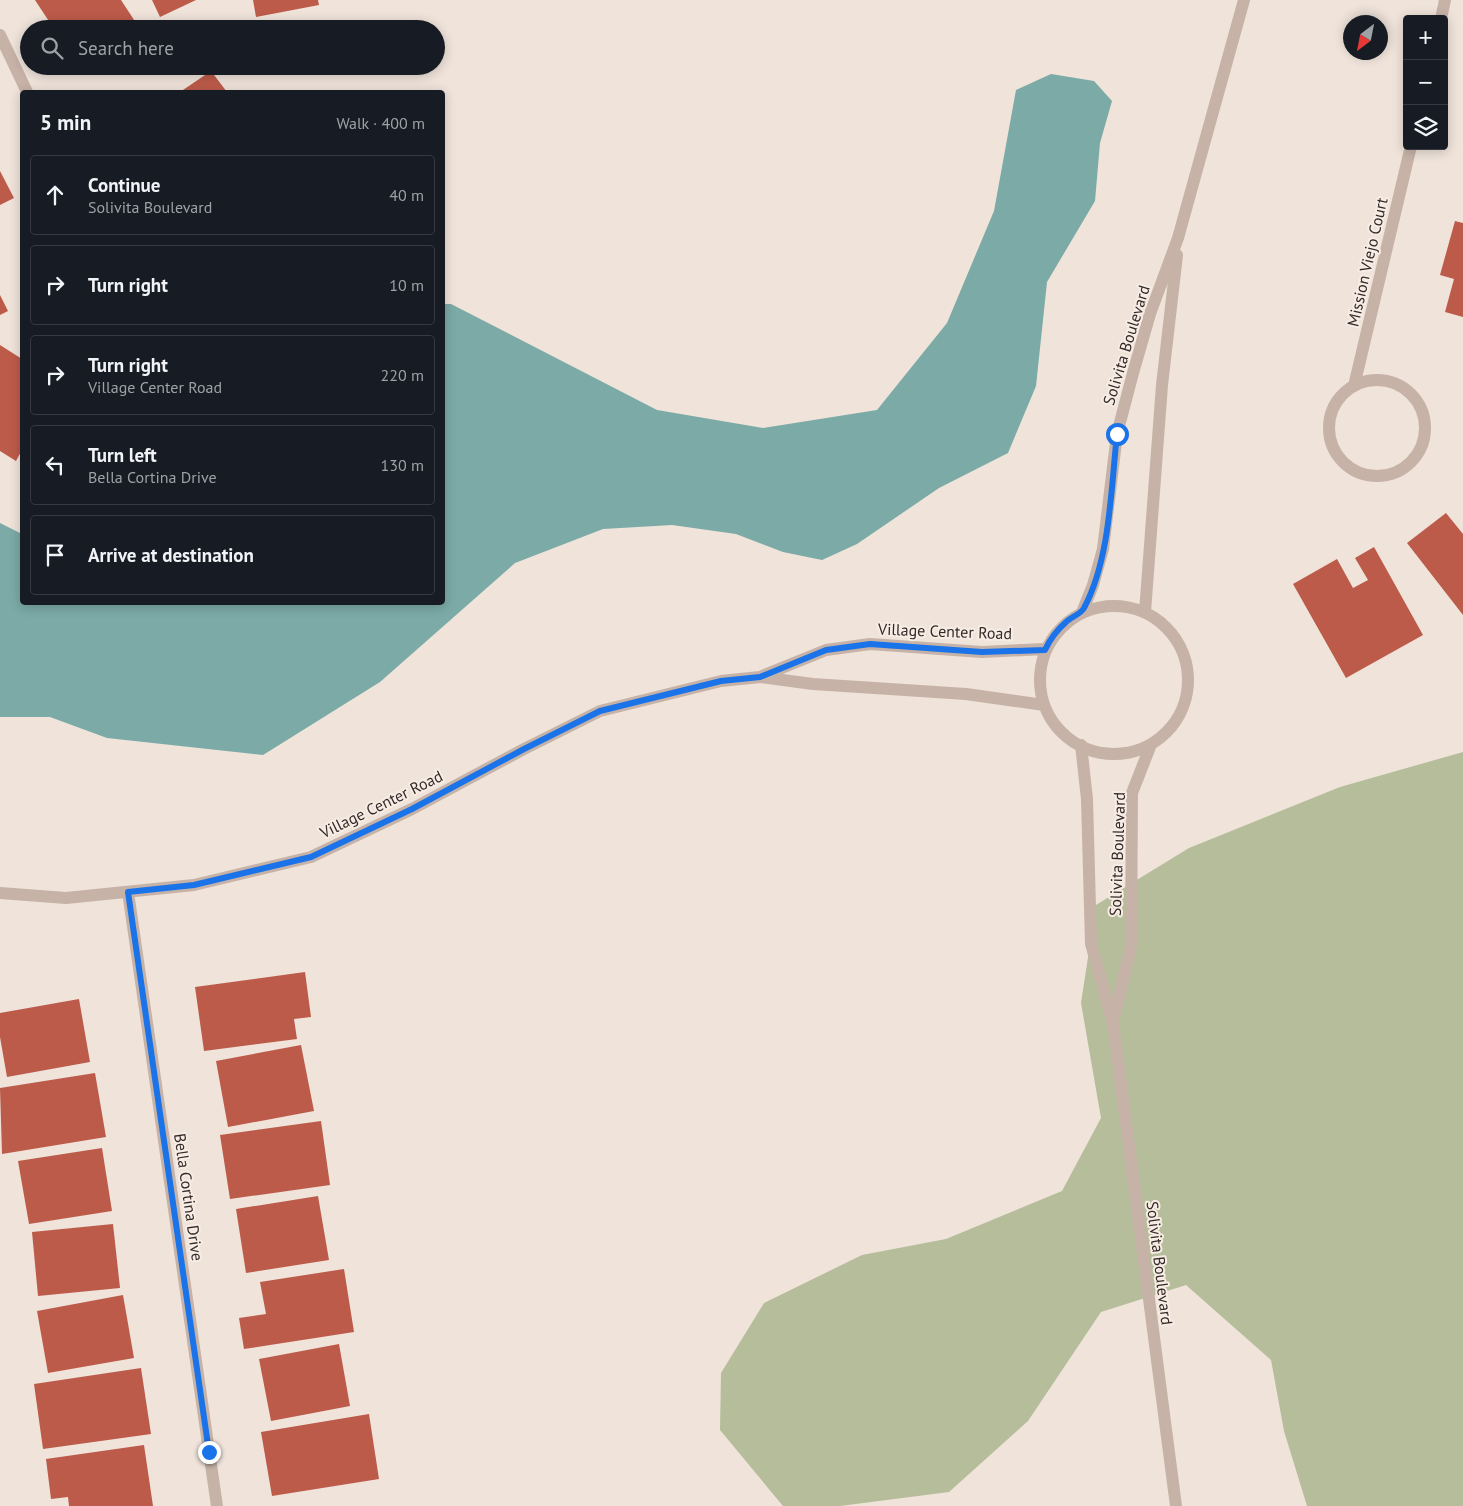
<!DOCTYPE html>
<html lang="en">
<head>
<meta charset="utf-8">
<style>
	body { margin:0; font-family:"PT Sans",sans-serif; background:#20242c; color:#f1f3f6 }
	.controls { position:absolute; right:15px; top:15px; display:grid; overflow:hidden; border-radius:5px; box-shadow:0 2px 12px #0003 }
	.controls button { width:45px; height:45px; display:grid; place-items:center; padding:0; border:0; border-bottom:1px solid #363941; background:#171b24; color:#f1f3f6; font:25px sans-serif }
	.compass { position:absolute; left:1343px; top:15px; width:45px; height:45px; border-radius:50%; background:#171b24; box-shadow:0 2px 12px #0003; rotate:212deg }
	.stop { position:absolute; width:15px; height:15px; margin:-11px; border:4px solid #1a73e8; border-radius:50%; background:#fff }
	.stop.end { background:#1a73e8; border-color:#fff; box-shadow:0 1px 5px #0008 }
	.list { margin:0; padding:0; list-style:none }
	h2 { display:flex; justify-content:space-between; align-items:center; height:65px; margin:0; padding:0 20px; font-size:21px }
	h2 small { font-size:16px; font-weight:400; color:#9ea1a6 }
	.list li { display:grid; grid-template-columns:32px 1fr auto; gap:15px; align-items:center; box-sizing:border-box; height:80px; margin:0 10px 10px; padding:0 10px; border:1px solid #363941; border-radius:5px }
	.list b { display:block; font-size:19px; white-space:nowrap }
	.list p { margin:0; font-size:16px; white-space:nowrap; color:#9ea1a6 }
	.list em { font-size:16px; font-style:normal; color:#9ea1a6 }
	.icon { flex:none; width:28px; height:28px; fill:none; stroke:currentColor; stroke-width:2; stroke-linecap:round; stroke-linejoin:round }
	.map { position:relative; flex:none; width:1463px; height:1506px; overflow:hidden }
	.search { position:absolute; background:#171b24; box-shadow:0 2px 12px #0003; left:20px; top:20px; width:425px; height:55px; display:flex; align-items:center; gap:12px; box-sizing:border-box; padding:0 18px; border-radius:28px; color:#9ea1a6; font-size:19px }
	.panel { position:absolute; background:#171b24; box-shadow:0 2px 12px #0003; left:20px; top:90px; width:425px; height:515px; border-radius:5px }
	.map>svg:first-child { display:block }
	.green { fill:#b5bd9b }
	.water { fill:#7baaa7 }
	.building { fill:#bd5b4a }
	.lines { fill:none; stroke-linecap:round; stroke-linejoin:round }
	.minor { stroke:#c6b2a7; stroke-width:12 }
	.route { stroke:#1a73e8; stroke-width:6 }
	.labels { text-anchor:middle; stroke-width:4; stroke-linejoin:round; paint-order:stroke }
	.street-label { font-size:16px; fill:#332927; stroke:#f7ede5 }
</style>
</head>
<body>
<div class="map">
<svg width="1463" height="1506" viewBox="0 0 1463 1506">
	<rect width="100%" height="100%" fill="#efe3da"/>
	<path class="green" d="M1463,752V1506H1307L1284,1431L1271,1360L1186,1285L1101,1312L1028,1421L949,1492L840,1506H783L720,1430L721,1373L764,1303L862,1255L946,1239L1062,1191L1101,1118L1081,1003L1096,905L1189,848L1340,787Z"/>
	<path class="water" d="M1051,74L1094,81L1112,101L1100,143L1095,201L1047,282L1036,386L1008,453L939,488L857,544L822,560L783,552L736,534L672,525L603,529L515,563L380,682L263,755L107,738L50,717H0V523L22,534V602H442L443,304H451L657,410L763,428L877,410L947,323L994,211L1016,90Z"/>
	<path class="building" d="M35,0H121L140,29H54Z
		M152,0H196L160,17Z
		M253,0H318L319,5L256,17Z
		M211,71L227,92H180Z
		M0,171L14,198L0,205Z
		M1455,221L1463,223V317L1445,312L1454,279L1440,275Z
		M0,295L8,311L0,315Z
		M0,345L22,359V450L16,461L0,451Z
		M1446,513L1463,534V615L1407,543Z
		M1374,547L1423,635L1346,678L1293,584L1337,559L1353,588L1368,580L1355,558Z
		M305,972L311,1017L294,1019L297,1039L204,1051L195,987Z
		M79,999L90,1062L7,1077L0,1037V1013Z
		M301,1045L314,1111L228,1127L216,1061Z
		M95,1073L106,1137L2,1154L0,1088Z
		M321,1121L330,1185L230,1199L220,1135Z
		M102,1148L112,1211L29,1224L18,1161Z
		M318,1196L329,1260L246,1273L236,1209Z
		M113,1224L120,1288L38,1296L32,1232Z
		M344,1269L354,1332L244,1349L239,1318L266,1314L260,1282Z
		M123,1295L134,1358L48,1373L37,1311Z
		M339,1344L350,1406L271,1421L259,1359Z
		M141,1368L151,1434L43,1449L34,1384Z
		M369,1414L379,1479L272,1496L261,1432Z
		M144,1445L153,1506H69L68,1497L51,1499L46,1459Z"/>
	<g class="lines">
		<path class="minor" d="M1441,19L1445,0
			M0,35L27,92
			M1329 428a48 48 0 1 1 96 0a48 48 0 1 1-96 0Z
			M1354,386L1411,146
			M1040 680a74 74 0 1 1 148 0a74 74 0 1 1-148 0Z
			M1083,610L1093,585L1103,549L1117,434L1133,373L1150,314L1178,238L1244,0
			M1145,612L1162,385L1177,255
			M762,676L826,650L870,644L982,652L1045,649
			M1081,745L1087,799L1091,944L1113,1023L1176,1506
			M128,892L217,1506
			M0,893L66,898L194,885L311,857L412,809L524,749L600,711L721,681L760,677L813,684L966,694L1044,705
			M1113,1021L1131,947L1132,793L1150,747"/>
	</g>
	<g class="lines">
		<path class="route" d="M209,1452L128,892L194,885L311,857L412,809L524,749L600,711L721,681L760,677L826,650L870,644L982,652L1045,650C1050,639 1057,630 1066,622C1071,617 1081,614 1084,608C1110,560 1111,489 1117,434"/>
	</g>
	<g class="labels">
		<g class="street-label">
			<text transform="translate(1367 262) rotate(-77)" y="6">Mission Viejo Court</text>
			<text transform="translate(1126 345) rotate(-73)" y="6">Solivita Boulevard</text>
			<text transform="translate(945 631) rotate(2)" y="6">Village Center Road</text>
			<text transform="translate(381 804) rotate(-26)" y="6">Village Center Road</text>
			<text transform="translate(1117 854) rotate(-88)" y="6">Solivita Boulevard</text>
			<text transform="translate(189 1197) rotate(82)" y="6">Bella Cortina Drive</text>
			<text transform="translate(1160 1263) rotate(83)" y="6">Solivita Boulevard</text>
		</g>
	</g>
</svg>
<div class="controls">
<button>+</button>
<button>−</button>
<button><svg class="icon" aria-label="layers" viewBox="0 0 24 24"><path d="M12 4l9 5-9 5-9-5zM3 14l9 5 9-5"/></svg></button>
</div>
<svg class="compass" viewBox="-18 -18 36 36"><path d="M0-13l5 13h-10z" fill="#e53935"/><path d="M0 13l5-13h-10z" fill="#9ea1a6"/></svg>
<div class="stop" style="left:1117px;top:434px"></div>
<div class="stop end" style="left:209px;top:1452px"></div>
<div class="search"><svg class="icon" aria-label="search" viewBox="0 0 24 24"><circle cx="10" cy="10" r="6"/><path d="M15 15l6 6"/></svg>Search here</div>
<section class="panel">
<h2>5 min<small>Walk · 400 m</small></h2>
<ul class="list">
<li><svg class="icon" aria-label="ahead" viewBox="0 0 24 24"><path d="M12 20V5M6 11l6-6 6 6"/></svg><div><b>Continue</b><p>Solivita Boulevard</p></div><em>40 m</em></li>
<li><svg class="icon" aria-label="right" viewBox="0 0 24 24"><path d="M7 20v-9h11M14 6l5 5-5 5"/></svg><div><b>Turn right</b></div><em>10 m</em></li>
<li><svg class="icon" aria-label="right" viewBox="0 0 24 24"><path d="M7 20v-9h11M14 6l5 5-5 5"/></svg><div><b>Turn right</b><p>Village Center Road</p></div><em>220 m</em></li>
<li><svg class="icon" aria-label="left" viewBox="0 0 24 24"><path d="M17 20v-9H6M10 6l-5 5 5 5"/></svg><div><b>Turn left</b><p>Bella Cortina Drive</p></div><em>130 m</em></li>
<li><svg class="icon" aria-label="arrive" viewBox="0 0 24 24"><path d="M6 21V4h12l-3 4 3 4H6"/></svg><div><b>Arrive at destination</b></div></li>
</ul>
</section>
</div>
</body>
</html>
